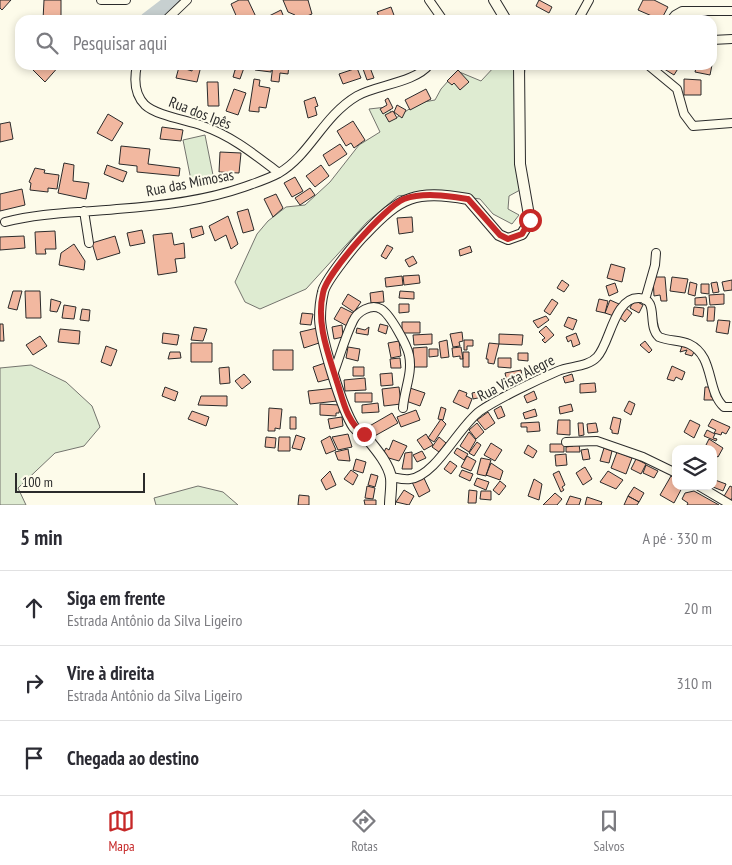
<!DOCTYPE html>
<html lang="pt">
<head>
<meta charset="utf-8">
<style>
	body { margin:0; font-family:"PT Sans Narrow",sans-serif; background:#f2f2f3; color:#2b2b33 }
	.controls { position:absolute; right:15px; bottom:15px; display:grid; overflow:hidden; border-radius:10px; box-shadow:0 2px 8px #0003 }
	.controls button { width:45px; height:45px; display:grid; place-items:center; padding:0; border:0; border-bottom:1px solid #e1e1e2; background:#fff; color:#2b2b33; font:25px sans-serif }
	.scale { position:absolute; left:15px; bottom:12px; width:130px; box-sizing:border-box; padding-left:5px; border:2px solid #2b2b2b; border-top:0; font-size:14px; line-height:18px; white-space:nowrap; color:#2b2b2b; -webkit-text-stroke:4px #fdfbea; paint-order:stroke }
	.stop { position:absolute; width:15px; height:15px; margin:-11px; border:4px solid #c62828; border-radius:50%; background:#fff }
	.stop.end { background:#c62828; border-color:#fff; box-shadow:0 1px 5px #0008 }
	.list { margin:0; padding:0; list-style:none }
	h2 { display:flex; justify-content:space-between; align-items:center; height:65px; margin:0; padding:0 20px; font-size:21px }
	h2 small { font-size:16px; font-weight:400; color:#7c7c81 }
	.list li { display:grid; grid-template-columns:32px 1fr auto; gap:15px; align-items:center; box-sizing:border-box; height:75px; padding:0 20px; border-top:1px solid #e1e1e2 }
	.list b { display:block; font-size:19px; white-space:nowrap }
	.list p { margin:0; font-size:16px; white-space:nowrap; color:#7c7c81 }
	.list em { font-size:16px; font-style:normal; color:#7c7c81 }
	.icon { flex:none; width:28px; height:28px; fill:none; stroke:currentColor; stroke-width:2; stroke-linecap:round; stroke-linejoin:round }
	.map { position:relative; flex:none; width:732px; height:505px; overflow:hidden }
	.search { position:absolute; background:#fff; box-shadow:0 2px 8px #0003; left:15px; right:15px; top:15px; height:55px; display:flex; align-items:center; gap:12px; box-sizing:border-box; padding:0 18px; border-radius:15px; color:#7c7c81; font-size:19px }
	.sheet { height:290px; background:#fff }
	nav { display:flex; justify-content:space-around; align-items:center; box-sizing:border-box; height:70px; border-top:1px solid #e1e1e2; background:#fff; font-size:14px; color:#7c7c81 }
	nav a { display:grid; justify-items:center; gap:2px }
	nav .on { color:#c62828 }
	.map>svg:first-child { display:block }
	.green { fill:#deebd1; stroke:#74746e }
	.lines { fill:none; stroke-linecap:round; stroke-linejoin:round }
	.river { stroke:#c7d0d0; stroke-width:15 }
	.building { fill:#f2b8a0; stroke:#2b2b2b }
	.minor-casing { stroke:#2b2b2b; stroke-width:10 }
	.tertiary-casing { stroke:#2b2b2b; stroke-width:12 }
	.minor { stroke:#fdfbea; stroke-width:8 }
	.tertiary { stroke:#fdfbea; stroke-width:10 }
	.route { stroke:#c62828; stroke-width:6 }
	.labels { text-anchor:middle; stroke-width:4; stroke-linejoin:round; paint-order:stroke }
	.street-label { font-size:15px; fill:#2b2b2b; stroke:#fdfbea }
</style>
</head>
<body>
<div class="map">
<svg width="732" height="505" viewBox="0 0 732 505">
	<rect width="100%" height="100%" fill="#fdfbea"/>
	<path class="green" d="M496,65H523L525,69L517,140L520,190L509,196L508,209L519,215L512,224L493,214L480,199L430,192L398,196L367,222L306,289L260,309L245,302L235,282L257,234L268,221L286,207L305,205L330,182L359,145L380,132L369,109L387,107L396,118L418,103L435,100L441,89L457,71L481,81Z
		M205,135L214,180L192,185L183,140Z
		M31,365L66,382L92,406L100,427L84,446L55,453L18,488L26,505H0V368Z
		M198,486L223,492L238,505H156L154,498Z"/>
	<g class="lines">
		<path class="river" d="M147,20L173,0"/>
	</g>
	<path class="building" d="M0,0H11L2,10L0,8Z
		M44,0H61V20H43Z
		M239,0H248L257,19L238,20L231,4Z
		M283,0H308L312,14L297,20L295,15L288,12Z
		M539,0L552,7L549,13L536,6Z
		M643,0H654L668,7L661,20L638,10Z
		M391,7L395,18L398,17L399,20H380L377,12Z
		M281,10L285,20H263V19Z
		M712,60H713L710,75L695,72L696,68L685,65H712Z
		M28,65H60L45,82Z
		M193,65L201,66L197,82L176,78L179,67L192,71Z
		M245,65L240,79L233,77L235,70Z
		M256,65H272L271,72L255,70Z
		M273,65H289L288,74L280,73L279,82L271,81Z
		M369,65L374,78L367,80L362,66Z
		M663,65H676L679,67L674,75L661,67Z
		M357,68L361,78L343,84L339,74Z
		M458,70L469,82L460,90L454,83L452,85L447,81Z
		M254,79L260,80L259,86L270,88L266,108L259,107V112L249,111Z
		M684,79L701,80V95H684Z
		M207,82H218L219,106H208Z
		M234,89L246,93L238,115L226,111Z
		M426,89L431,99L410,110L405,100Z
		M315,97L318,106L315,107L317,115L308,118L304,101Z
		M388,98L393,108L383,114L380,109L387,105L385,100Z
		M397,105L406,110L402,118L394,112Z
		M393,111L397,118L389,122L385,115Z
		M108,114L123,123L112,141L97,133Z
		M353,121L365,140L354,148L351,143L346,146L337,131Z
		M10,122L13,139L0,142V124Z
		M162,127L183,130L181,141L160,139Z
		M340,144L347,154L329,166L323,155Z
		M121,146L150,149L148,164L180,168L179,176L137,172V166L119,164Z
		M220,152L241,153L239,173L219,172Z
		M64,163L74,165L73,181L89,183L86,199L58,193Z
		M107,165L127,172L123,182L104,174Z
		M321,165L329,176L315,187L306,176Z
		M35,168L45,170L44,173L59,175L57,189L48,188V192L30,190L31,183L29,182Z
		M295,177L303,191L292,197L284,183Z
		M310,188L315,195L300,205L295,198Z
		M22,189L25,205L0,211V194Z
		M276,194L283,208L273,217L264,199Z
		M248,209L254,230L243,233L237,212Z
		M228,216L238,244L231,249L226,235L215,241L209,226Z
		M412,217L413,232L399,234L397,218Z
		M202,226L204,234L192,238L190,229Z
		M142,230L145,243L130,246L127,233Z
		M55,231L56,249H45L46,254H36L35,232Z
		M172,233L174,245L184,243L185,258L175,259L177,272L158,275L153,235Z
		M24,236L25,248L0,250V237Z
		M115,236L120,253L97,260L92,243Z
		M74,244L85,261L84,270L59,265L61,253Z
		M387,245L393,248L386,259L381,256Z
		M470,246L472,252L460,256L459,250Z
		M413,256L417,263L409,267L405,260Z
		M611,264L625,268L622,282L607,278Z
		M419,275L420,283L404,285L403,276Z
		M402,276L403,285L386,287L385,278Z
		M653,277H665L667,301H661L660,295L654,296Z
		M672,277L688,279L685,293L670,291Z
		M562,280L569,285L564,292L557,288Z
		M732,280V290L724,291L722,282Z
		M690,282L697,284L695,296L688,294Z
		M717,282L719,292L713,293L711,283Z
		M615,283L618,292L609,296L606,286Z
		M701,284H709V294L701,293Z
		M13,291H22L17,310L8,308Z
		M25,291H40L41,318H26Z
		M383,291L384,302L371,303L370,293Z
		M400,291L414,292V299L399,298Z
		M348,294L361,302L354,312L342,304Z
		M724,294V304L710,305L709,295Z
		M706,297L707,305H695V298Z
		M51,299L61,302L57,312L50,311Z
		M552,299L558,303L550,315L544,311Z
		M599,299L608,301L605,313L596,311Z
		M610,300L619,304L614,316L605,313Z
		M634,300L643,305L639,313L630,308Z
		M399,304H409V312L399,313Z
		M64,305L76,307L74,319L62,318Z
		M341,307L355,314L349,327L334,319Z
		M694,307L704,308L703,317L693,315Z
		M708,307H715L714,321H707Z
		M626,308L632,313L625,322L619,317Z
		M82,309L90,310L89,321L80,320Z
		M302,313L313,314L311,325L300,324Z
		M546,316L549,320L538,328L533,321Z
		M568,317L577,320L573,330L564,326Z
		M718,320L730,321L728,334L716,332Z
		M402,322H420V333H402Z
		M0,324H3L4,341H0Z
		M380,324L388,326L386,334L378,331Z
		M342,325L343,337L334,339L332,327Z
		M546,326L554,335L545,343L542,340L545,338L539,332Z
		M194,327L207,329L203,341L191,340Z
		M369,327L368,335L356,333L357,328L365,330Z
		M317,328L319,343L304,348L300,332Z
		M60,329L80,331L79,344L58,342Z
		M462,332L463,341L459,342L460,346L453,347L450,334Z
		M163,333L179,335L177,345L162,343Z
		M576,333L580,344L573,347L571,340L568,342L566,337Z
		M432,334V344L414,345L413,335Z
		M499,334L523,335L522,345L499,344Z
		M40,336L47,346L33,355L26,345Z
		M447,340L449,357L441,358L439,342Z
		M464,340H473V346H467V350H464Z
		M399,341L401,356L391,358L388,343Z
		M645,341L652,350L649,353L640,345Z
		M191,343H212V362H191Z
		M489,343L499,344L494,364L488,363V359H486Z
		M106,346L117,350L111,366L101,362Z
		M682,346L695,350L692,356L685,354L687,350L680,352Z
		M348,347L360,349L358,361L346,358Z
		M427,347V367H414L413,348Z
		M461,347L463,359H460V356L453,357L452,348Z
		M429,349H438V356L429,357Z
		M273,350H293V370H273Z
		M170,352H180L181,358L168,359Z
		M463,352H469V367H463Z
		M518,353H528V361L518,360Z
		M400,358L401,368H391L390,359Z
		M498,358H511V368L498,367Z
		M328,362L333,378L318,382L313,367Z
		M672,366L685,372L682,380L676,377L674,381L667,379Z
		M229,367L230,383L220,384L219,368Z
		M353,367H364V376H353Z
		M521,370L522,376L519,377L518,385L508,387L505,373Z
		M392,373L393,385L381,386L380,374Z
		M244,374L251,382L242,389L235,381Z
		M572,374L574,381L565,383L563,377Z
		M365,378L366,390L345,391L344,380Z
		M595,383L596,392L580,393V384Z
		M165,387L178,392L175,401L162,396Z
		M399,387L401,404L384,406L382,389Z
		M705,387H711V397H714V400H704Z
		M335,388L337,401L310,404L308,391Z
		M410,388L425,393L420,406L406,401Z
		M459,390L467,393L466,396L472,399L468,409L453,402Z
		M486,390L487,396L473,399L472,393Z
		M534,391L537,399L527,403L524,396Z
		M355,393H372V402H355Z
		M201,396H227V406L198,405Z
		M629,401L635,404L631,415L624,411Z
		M378,403L379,412L362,413V405Z
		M320,404L340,405L339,413H336V416L320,415Z
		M571,404L573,411L560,414L559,407Z
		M501,406L505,416L498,419L494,410Z
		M441,407L446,409L443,420L438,419Z
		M269,408L282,409L280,429L275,428V431H268Z
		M535,409L537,416L525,419L523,413Z
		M416,410L420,420L401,427L397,417Z
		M192,411L209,417L206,426L188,419Z
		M488,412L495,423L485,430L477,420Z
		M392,413L398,423L371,438L366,428Z
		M290,417H296V429H290Z
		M342,417L343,426L330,429L328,419Z
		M613,417L621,419L618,434L612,433V430L610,429Z
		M441,419L446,424L434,442L428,438Z
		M712,419L730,427L726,434L722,432L721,435L714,433L716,430L708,426Z
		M558,420H570V435L557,434Z
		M690,420L700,425L694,438L684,432Z
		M539,422L540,431L527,432V427H521V423Z
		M477,423L484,432L476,439L469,430Z
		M578,423H583L584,435L579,436Z
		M596,423L598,432L588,433L587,424Z
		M707,430L715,434L713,438L717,439L716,441L704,436Z
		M469,432L476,440L469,452L460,446Z
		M348,434L352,447L338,450L332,437Z
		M426,434L433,445L424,450L417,440Z
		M296,435L305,438L301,450L292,448Z
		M330,436L336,450L326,454L321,441Z
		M266,437L276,438L275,448L265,447Z
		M279,437H290V451H278Z
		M439,437L446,443L439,452L432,447Z
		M709,439L723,448L718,457L713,454V449L706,445Z
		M393,440L407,446L399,461L382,456L386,448L389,450Z
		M477,442L481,445L474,456L469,453Z
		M491,443L502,450L495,461L484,455Z
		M550,444H564V452H550Z
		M573,444H579L580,452H566V447L573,446Z
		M528,445L537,451L533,458L524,453Z
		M457,448L468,454L464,460L454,453Z
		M604,448L612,451L609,463L600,461Z
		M348,449L350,461L338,460L335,452Z
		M588,449L590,459L583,460L581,450Z
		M422,451L426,458L417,462L413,455Z
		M412,452V469H402L405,453Z
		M617,452L632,458L626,474L611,468Z
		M566,454L567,465L556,466L555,455Z
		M467,456L476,461L471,471L461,467Z
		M481,458L491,460L486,476L477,474Z
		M356,459L366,462L363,473L353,470Z
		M636,459L646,464L641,474L631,469Z
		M450,461L457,466L451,474L444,469Z
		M491,463L503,471L500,480L486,475Z
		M646,465L658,471L654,478L643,473Z
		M585,467L592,479L583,485L576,473Z
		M351,470L358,475L353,485L344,479Z
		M462,470L473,474L470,481L459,476Z
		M330,471L336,485L326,490L321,480Z
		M559,471L565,485L562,487L564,490L561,492L553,474Z
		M608,471L623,480L616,489L600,482Z
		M371,474L378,476L375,487L368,485Z
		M423,476L430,491L419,497L412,482Z
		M671,476L676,479V486H683L674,503L660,495Z
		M477,478L489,482L486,490L474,485Z
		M534,479L542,484L539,500L528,496Z
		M715,480L726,484L723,491L713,487Z
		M500,481L506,486L499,495L493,490Z
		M367,486L375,488L373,499L365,498Z
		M730,486L732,487V498L730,502L723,498Z
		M634,487L644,493L639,502L628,496Z
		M404,490L414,496L409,505L396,502Z
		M469,490L477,491L476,503H468Z
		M481,491H491V500L480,499Z
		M694,491L719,505H687L688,503L682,499L685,493Z
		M555,493L562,499L557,505H543Z
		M299,495L309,496V505H298Z
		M570,496L581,499L579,505H566Z
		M628,496L639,502L637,505H624Z
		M587,497L602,502L601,505H585Z
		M364,500H376V505H365Z"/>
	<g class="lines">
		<g class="minor-casing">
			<path id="minor" d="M101,0H126
				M429,0L443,20
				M166,20L187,0
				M578,20L589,0
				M671,20L675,15L682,11H732
				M712,40L732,39
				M137,65C134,79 134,94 145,105C157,116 187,120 203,126C232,136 255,155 279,173
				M648,65L677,89L684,114L693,126L732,123
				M84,211L89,243
				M5,222C43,212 79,213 117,209C160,206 204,201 244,187C255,183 268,179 279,173C310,155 323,116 357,96C376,85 414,83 429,65
				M645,300L655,265L656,253
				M334,372C340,356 345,337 353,321C357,312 371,303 381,309C390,314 407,345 409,355C413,373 404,390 403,408
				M566,442L597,441L643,457L676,473
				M391,477C397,478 404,480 410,479C436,476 459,426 480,411C499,398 537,380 558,371C570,366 588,367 597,357C610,344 614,297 639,298C660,299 646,325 659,337C668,341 680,340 689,344C715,356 706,391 724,407H732
				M699,486L731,505"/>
		</g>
		<g class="tertiary-casing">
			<path id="tertiary" d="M494,0L506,20
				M390,505C390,496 392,487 391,478C389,464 375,448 366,437C362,433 357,431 354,427C342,409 321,340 320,319C320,311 321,300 323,292C325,281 355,244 365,234C401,196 415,190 468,199L499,235L508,239L522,234L530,221L520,164L519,65"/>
		</g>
		<use href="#minor" class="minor"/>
		<use href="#tertiary" class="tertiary"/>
	</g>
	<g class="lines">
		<path class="route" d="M364,434C347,423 343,400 337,382C328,353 316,323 323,293C326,274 386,206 404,199C424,192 448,196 468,199L500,235L508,239L522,234L530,220"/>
	</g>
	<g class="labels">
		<g class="street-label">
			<text transform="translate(200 113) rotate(21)" y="5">Rua dos Ipês</text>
			<text transform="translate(190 183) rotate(-11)" y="5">Rua das Mimosas</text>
			<text transform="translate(516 378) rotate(-27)" y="5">Rua Vista Alegre</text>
		</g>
	</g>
</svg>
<div class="controls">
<button><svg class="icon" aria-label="layers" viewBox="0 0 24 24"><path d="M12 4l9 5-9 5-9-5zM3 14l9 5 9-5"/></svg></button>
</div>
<div class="scale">100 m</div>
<div class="stop" style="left:530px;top:220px"></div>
<div class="stop end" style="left:364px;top:434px"></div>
<div class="search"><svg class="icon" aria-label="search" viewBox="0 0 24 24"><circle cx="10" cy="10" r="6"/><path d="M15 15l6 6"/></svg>Pesquisar aqui</div>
</div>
<section class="sheet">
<h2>5 min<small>A pé · 330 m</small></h2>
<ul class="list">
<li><svg class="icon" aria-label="ahead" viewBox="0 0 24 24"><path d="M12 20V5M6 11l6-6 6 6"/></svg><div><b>Siga em frente</b><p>Estrada Antônio da Silva Ligeiro</p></div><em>20 m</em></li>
<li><svg class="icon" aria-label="right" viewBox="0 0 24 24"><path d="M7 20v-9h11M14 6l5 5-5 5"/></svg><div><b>Vire à direita</b><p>Estrada Antônio da Silva Ligeiro</p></div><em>310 m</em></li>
<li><svg class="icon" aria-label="arrive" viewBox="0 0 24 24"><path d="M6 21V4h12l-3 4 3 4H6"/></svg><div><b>Chegada ao destino</b></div></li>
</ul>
</section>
<nav>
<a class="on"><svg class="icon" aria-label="map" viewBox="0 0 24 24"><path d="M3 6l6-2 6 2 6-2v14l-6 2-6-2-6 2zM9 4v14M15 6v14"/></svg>Mapa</a>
<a><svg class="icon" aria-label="directions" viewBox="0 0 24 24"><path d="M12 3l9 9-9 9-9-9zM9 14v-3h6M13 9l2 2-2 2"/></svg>Rotas</a>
<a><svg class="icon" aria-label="saved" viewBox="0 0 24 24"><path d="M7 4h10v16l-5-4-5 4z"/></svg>Salvos</a>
</nav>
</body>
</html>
